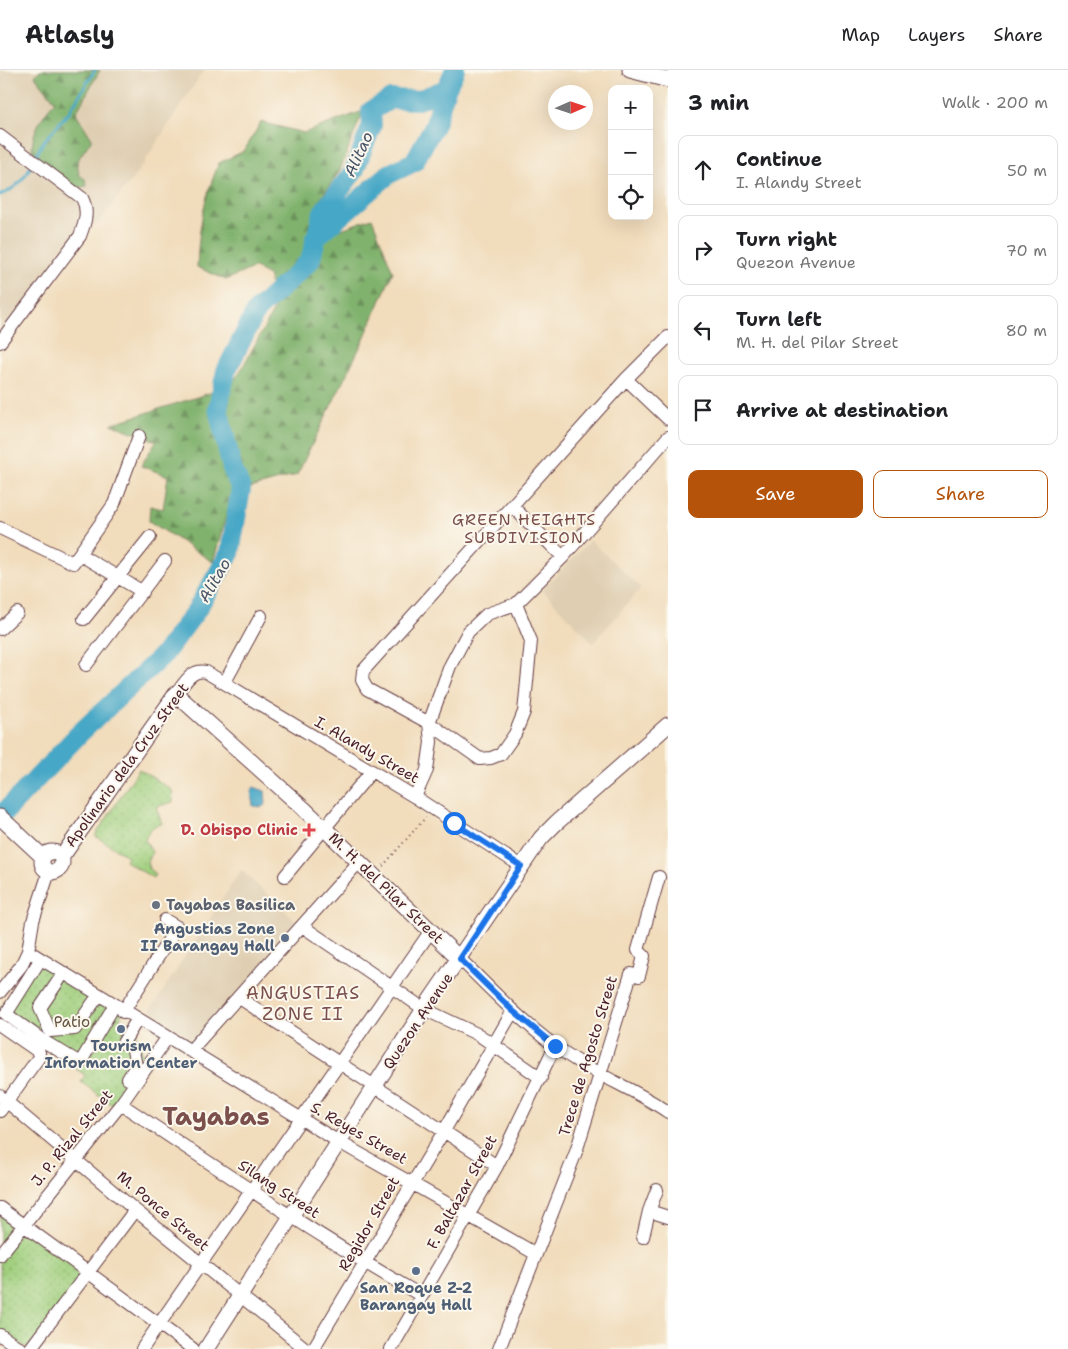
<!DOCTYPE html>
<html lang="en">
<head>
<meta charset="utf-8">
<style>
	body { margin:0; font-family:"Shantell Sans",sans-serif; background:#f6f6f6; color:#202124 }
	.controls { position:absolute; right:15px; top:15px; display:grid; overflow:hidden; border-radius:10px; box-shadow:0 5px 20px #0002 }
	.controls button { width:45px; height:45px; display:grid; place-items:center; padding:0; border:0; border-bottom:1px solid #e0e0e0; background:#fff; color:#202124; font:25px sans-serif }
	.compass { position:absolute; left:548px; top:15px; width:45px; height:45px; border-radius:50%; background:#fff; box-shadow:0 5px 20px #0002; rotate:87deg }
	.stop { position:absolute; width:15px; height:15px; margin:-11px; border:4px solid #1a73e8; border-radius:50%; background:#fff }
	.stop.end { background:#1a73e8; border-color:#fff; box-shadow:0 1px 5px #0008 }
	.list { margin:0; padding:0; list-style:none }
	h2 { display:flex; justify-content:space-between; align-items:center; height:65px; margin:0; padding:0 20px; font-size:21px }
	h2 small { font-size:16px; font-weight:400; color:#757577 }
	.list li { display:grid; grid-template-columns:32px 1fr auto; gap:15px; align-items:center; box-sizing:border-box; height:70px; margin:0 10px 10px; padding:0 10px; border:1px solid #e0e0e0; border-radius:10px }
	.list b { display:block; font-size:19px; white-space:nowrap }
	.list p { margin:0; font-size:16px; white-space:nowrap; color:#757577 }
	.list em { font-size:16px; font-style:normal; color:#757577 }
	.actions { display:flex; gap:10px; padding:15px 20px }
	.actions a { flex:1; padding:11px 0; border:1px solid #b45309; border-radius:10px; text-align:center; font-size:18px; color:#b45309 }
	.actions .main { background:#b45309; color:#fff }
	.icon { flex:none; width:28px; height:28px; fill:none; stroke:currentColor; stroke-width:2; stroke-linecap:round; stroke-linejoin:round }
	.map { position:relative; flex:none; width:668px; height:1279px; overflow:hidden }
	header { display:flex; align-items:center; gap:30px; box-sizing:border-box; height:70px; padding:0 25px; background:#fff; border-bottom:1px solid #e0e0e0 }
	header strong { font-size:24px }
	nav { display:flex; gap:28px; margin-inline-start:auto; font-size:18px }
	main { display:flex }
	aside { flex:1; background:#fff }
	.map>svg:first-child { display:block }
	.built { fill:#dfceb1 }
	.forest { fill:url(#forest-firs); stroke:#65684c }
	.park { fill:url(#park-dots); stroke:#757754 }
	.water { fill:#46a7c6; stroke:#486378 }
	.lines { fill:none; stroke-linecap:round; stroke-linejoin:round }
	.stream { stroke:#46a7c6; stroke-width:3 }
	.river { stroke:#46a7c6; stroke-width:20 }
	.minor-casing { stroke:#633b41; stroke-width:14 }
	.major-casing { stroke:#633b41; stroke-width:17 }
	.path { stroke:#633b41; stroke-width:2; stroke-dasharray:1 4; stroke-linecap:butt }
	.minor { stroke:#fff; stroke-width:12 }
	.major { stroke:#fff; stroke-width:15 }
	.route { stroke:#1a73e8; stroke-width:6 }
	.health-dot { fill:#e0444e; stroke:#fbf7ec; stroke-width:2 }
	.worship-dot { fill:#6b7280; stroke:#fbf7ec; stroke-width:2 }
	.service-dot { fill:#5c6f8a; stroke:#fbf7ec; stroke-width:2 }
	.labels { text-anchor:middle; stroke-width:4; stroke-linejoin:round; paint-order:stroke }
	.street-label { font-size:15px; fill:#4a1f2b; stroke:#fbf7ec }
	.health-label { font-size:15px; font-weight:bold; fill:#be3a42; stroke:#fbf7ec; text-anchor:end }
	.worship-label { font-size:15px; font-weight:bold; fill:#5b616d; stroke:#fbf7ec; text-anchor:start }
	.service-label { font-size:15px; font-weight:bold; fill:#4e5e75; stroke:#fbf7ec }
	.park-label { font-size:15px; fill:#645444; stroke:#fbf7ec }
	.water-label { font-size:16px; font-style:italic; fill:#485569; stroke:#fbf7ec }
	.neighbourhood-label { font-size:16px; letter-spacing:1px; fill:#7a4f4c; stroke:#fbf7ec }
	.quarter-label { font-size:18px; letter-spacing:1px; fill:#7a4f4c; stroke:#fbf7ec }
	.town-label { font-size:25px; font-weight:bold; fill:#7a4f4c; stroke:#fbf7ec }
</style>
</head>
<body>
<header>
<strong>Atlasly</strong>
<nav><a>Map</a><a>Layers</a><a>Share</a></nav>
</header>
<main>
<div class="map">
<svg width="668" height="1279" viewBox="0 0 668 1279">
	<defs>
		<pattern id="forest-firs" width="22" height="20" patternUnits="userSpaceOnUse" patternTransform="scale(1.25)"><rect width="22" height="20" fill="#80b26d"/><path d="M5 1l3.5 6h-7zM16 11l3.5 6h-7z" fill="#6b905a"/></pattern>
		<pattern id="park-dots" width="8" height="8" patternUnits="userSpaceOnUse" patternTransform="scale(1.25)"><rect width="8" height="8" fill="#a0cf7e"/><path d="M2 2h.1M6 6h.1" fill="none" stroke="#8bb16d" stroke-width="1.8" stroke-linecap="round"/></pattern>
	</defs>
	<rect width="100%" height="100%" fill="#fbf7ec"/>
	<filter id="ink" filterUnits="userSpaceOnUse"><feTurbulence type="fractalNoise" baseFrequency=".02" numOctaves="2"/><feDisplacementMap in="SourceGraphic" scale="10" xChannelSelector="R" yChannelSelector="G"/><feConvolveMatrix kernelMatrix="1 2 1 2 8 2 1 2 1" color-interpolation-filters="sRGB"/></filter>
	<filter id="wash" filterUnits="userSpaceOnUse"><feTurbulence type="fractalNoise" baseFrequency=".0096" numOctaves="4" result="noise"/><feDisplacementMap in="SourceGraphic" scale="20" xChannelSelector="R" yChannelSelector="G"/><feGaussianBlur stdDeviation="1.12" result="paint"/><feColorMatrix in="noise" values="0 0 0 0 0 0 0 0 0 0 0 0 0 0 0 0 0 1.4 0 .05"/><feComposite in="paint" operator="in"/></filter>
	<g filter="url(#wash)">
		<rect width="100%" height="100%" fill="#f1dcbb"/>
		<path class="built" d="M0,0H204L137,103L99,152L80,166L0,263Z
			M590,470L641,518L593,573L542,520Z
			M241,800L302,856L190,981L142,953Z"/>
		<path class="forest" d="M40,0H100L76,43L92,69L77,91L79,105L85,109L87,116L76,118L32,86C31,62 40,49 55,31L35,6Z
			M363,41L340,100L318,133L314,169L372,148L393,202L363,271L297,405L233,423L213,492L149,451L150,436L163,439L168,406L141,396L156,371L111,354L229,317L241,300L274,240L269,206L255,197L226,210L197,197C199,156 203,131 219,93L244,81L261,52L304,63Z"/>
		<path class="park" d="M139,699L172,720L173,732L156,737L162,754C152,755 148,761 145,770L152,782L147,792L149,799L155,804L153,808L125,791L127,786L95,766Z
			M37,887L123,942L120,948L137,964L145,989L115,1037L81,1012L85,1005L0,948V939Z
			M0,1138L88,1202L30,1279L0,1265V1185L6,1177L0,1173Z"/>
		<path class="water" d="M254,717L265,721L266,734L262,737L253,736L251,721Z"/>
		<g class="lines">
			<path class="stream" d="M35,88L43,72L69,42L95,0
				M0,125C16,119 24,109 32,94"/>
			<path class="river" d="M315,168L389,104L414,92L435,54L446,19
				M0,747L80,663L164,584L196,541L230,483L241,419L232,398L218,338L226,301L256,241L310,191L323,142L354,101L372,55L371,41L391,29L418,30L446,19L455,0"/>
		</g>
	</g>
	<g filter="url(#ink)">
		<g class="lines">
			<g class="minor-casing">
				<path id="minor" d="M0,66L82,128C89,141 85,153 80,166L0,272
					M626,309L668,349
					M512,436L563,487
					M0,458L73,493L114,434L139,366
					M79,484L143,522
					M516,534L531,571L524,642L515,664L501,684L491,688L480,689L429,653L367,619L362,610L363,601L626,309L668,267
					M84,549L150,467
					M0,559L17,543
					M86,595L165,491
					M225,612L261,546
					M176,624C185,613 191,599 206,602L415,727L521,796
					M415,727L427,700L431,672L429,653L450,596L468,562L487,544L516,534L563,487L668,367
					M285,806L371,702
					M302,856L424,939L479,965L541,1008
					M28,881L339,1072L536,1184
					M460,889C494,922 528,959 568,985C600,1007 636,1020 668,1042
					M40,890L6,944L45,972L80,993L114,936
					M63,904L40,938L50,961L75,959L98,926
					M0,922L21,896L28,881L33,851L49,802
					M238,927L497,1096
					M123,942L177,857L165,850
					M0,955L39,982V987L0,1041
					M123,973L137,950
					M190,981L358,793
					M128,1009L136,996L133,980
					M0,1026L135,1140L306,1279
					M121,1034C220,1100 319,1167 422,1226
					M0,1138L193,1279
					M649,1141L668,1147
					M643,1167L649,1141L657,1120
					M0,1185L121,1034L167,968
					M0,1265L21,1279
					M30,1279L135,1140
					M142,1279L430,862
					M313,1279L444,1061L513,941
					M391,1279L497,1096L555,976
					M499,1279L576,1082L631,904L639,906L644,886L638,880L659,807"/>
			</g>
			<g class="major-casing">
				<path id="major" d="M630,0L668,10
					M0,747L43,787
					M42 792a10 10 0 1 1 20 0a10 10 0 1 1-20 0Z
					M61,788L176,624L303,738L460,889
					M206,1279L424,939L541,768L556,753L668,655"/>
			</g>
			<path class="path" d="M383,796L426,747"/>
			<use href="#minor" class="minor"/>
			<use href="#major" class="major"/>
		</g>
	</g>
	<g class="lines" filter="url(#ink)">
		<path class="route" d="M454,753L521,796L460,889L513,941L555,976"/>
	</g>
	<path class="health-dot" d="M306.5 752.5h5v5h5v5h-5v5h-5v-5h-5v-5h5z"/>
	<circle class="worship-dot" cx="156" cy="835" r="5"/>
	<g class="service-dot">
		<circle cx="285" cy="868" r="5"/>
		<circle cx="121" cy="959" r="5"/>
		<circle cx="416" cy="1201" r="5"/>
	</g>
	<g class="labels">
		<g class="street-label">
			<text transform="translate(367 680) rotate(30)" y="5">I. Alandy Street</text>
			<text transform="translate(127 695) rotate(-54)" y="5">Apolinario dela Cruz Street</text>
			<text transform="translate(386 818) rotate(44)" y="5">M. H. del Pilar Street</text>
			<text transform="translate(418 951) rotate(-56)" y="5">Quezon Avenue</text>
			<text transform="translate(588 986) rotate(-73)" y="5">Trece de Agosto Street</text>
			<text transform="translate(359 1063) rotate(30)" y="5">S. Reyes Street</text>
			<text transform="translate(72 1068) rotate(-51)" y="5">J. P. Rizal Street</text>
			<text transform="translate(279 1119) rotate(33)" y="5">Silang Street</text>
			<text transform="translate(462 1122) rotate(-61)" y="5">F. Baltazar Street</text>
			<text transform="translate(163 1141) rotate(40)" y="5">M. Ponce Street</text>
			<text transform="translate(369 1154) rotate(-60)" y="5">Regidor Street</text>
		</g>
		<g class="health-label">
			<text x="298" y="765">D. Obispo Clinic</text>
		</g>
		<g class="worship-label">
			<text x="166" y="840">Tayabas Basilica</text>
		</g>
		<g class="service-label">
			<text x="275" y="864" text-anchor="end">Angustias Zone<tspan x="275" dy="17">II Barangay Hall</tspan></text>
			<text x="121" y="981">Tourism<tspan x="121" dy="17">Information Center</tspan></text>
			<text x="416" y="1223">San Roque Z-2<tspan x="416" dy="17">Barangay Hall</tspan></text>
		</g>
		<g class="park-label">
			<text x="72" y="957">Patio</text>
		</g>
		<g class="water-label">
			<text transform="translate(358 84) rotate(-65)" y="6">Alitao</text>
			<text transform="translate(214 510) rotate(-60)" y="6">Alitao</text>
		</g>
		<g class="neighbourhood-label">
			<text x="524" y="455">GREEN HEIGHTS<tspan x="524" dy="18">SUBDIVISION</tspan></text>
		</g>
		<g class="quarter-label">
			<text x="303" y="929">ANGUSTIAS<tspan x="303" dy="21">ZONE II</tspan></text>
		</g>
		<g class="town-label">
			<text x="216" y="1055">Tayabas</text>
		</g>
	</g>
</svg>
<div class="controls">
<button>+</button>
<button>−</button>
<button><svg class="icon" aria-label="locate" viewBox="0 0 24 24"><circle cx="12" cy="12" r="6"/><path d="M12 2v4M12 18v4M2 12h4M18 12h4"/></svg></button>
</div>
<svg class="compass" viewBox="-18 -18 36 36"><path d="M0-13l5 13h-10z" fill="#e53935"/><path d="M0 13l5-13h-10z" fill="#757577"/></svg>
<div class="stop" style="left:454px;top:753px"></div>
<div class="stop end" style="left:555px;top:976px"></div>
</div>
<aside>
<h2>3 min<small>Walk · 200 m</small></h2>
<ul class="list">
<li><svg class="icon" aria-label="ahead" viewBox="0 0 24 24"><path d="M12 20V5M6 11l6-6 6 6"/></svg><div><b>Continue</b><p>I. Alandy Street</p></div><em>50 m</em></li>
<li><svg class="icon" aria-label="right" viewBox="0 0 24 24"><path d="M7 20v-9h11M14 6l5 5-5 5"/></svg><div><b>Turn right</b><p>Quezon Avenue</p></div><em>70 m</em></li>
<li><svg class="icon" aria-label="left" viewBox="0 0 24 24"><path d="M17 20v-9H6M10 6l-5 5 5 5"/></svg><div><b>Turn left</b><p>M. H. del Pilar Street</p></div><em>80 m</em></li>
<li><svg class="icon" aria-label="arrive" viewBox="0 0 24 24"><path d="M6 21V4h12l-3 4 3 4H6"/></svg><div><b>Arrive at destination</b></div></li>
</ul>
<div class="actions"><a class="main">Save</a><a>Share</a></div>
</aside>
</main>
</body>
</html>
